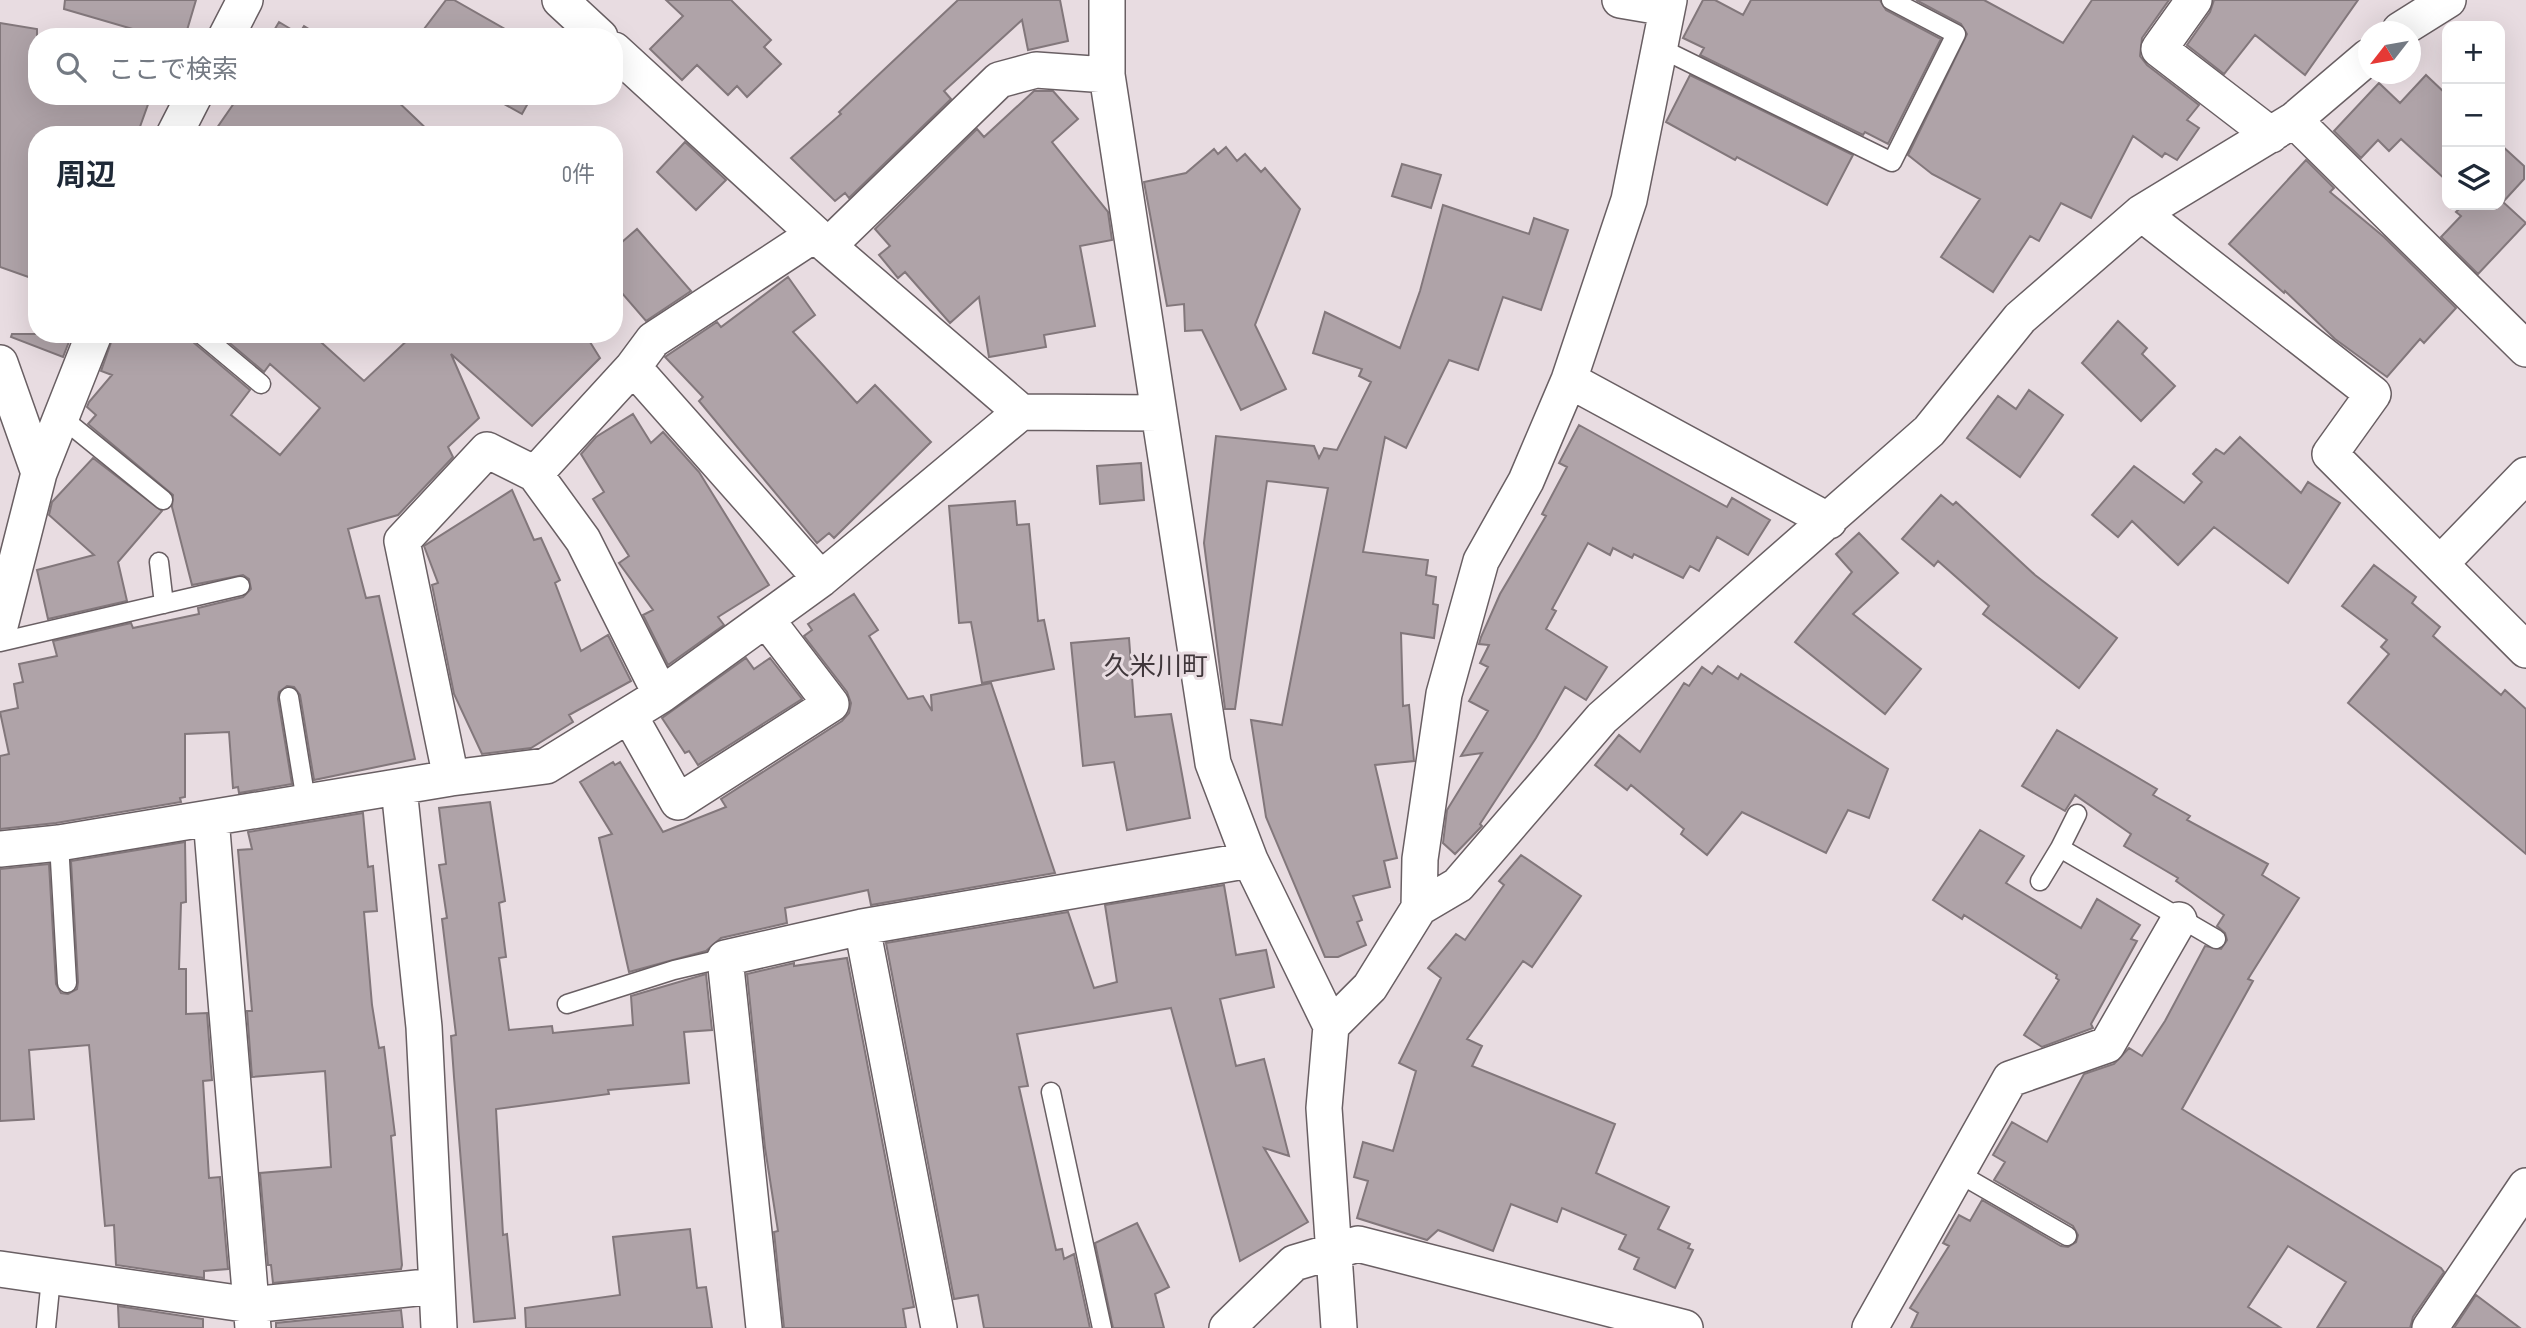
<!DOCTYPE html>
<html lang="ja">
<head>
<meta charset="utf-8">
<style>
	body { margin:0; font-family:"Sofia Sans Condensed","Noto Sans JP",sans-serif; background:#f2f2f3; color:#1f2937 }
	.controls { position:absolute; right:21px; top:21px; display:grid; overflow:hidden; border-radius:14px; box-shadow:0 7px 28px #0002 }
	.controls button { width:63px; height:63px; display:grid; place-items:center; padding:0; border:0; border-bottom:2px solid #e0e1e3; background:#fff; color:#1f2937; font:35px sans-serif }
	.compass { position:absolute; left:2358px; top:21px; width:63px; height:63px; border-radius:50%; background:#fff; box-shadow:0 7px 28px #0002; rotate:239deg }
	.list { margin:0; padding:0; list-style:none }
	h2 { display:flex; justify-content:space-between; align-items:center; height:91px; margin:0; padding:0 28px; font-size:30px }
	h2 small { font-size:23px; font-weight:400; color:#747a83 }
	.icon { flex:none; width:38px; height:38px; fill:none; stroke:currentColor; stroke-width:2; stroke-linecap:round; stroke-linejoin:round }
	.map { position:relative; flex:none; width:2526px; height:1328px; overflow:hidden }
	.search { position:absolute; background:#fff; box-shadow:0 7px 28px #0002; left:28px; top:28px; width:595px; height:77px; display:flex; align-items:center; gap:18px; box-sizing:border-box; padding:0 24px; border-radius:28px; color:#747a83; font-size:26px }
	.panel { position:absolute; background:#fff; box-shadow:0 7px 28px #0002; left:28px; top:126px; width:595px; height:217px; border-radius:28px }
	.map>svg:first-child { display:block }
	.building { fill:#afa3a8; stroke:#82777b; stroke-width:2 }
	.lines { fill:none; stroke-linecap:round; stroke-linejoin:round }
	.service-casing { stroke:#695f63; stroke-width:21 }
	.minor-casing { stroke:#695f63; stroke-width:38 }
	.service { stroke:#fff; stroke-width:18 }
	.minor { stroke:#fff; stroke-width:35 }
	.labels { text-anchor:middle; stroke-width:6; stroke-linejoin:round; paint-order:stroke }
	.quarter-label { font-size:26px; fill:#40373b; stroke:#e8dce1 }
</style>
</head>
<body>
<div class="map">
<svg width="2526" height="1328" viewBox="0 0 2526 1328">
	<rect width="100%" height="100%" fill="#e8dce1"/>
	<path class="building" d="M65,0H196L185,37L175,34L174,37H160L64,9Z
		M446,0H454L519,37H418Z
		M666,0H731L771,40L764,47L781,64L747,97L737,86L728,95L697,65L682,80L650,49L683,16Z
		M958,0H1060L1068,41L1028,50L1022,20L944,91L951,99L849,198L845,193L835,201L791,158L841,114L839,112Z
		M1703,0H1715L1743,15L1751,0H1880L1886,10L1941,39L1888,144L1865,132L1863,135L1700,55L1704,48L1683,38Z
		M1916,0H1984L2063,43L2092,0H2169L2142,38L2140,56L2147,65L2199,105L2187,120L2199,128L2177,160L2165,153L2162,157L2133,136L2091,218L2061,203L2039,241L2030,236L1993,292L1941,257L1980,199L1932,174L1908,155L1967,34L1961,24Z
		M2214,0H2358L2305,75L2255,35L2224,74L2187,45L2210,12Z
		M279,22L299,34L304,26L322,37H270Z
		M0,23L37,29V96H151L137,135H37V280L0,267Z
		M1690,75L1853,155L1827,205L1737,157L1735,160L1666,122Z
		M2426,75L2447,95V181L2401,139L2389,151L2378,140L2361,158L2334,131L2379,83L2400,103Z
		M1034,91H1053L1078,119L1052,142L1108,212L1112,240L1080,246L1095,326L1044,335L1046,347L989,357L979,297L950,323L905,272L898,278L879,255L890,246L875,229L977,129L984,137Z
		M239,96H392L433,135H212Z
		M490,96H532L522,114Z
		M685,142L726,180L696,210L657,172Z
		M2500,144L2524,166V179L2503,202L2526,223L2478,274L2441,237L2461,216L2456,212L2463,205H2500Z
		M1226,147L1237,161L1245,154L1261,172L1265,168L1300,209L1255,325L1286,389L1241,410L1202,330L1185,331L1184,304L1167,306L1144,182L1186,173L1214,149L1218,154Z
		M2306,160L2334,188L2330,192L2384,237L2456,308L2424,343L2420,339L2387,377L2335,339L2285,291L2284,293L2229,244Z
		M1402,164L1441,175L1431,208L1392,196Z
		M1443,205L1529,234L1534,218L1568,230L1541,310L1503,297L1478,370L1449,360L1406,448L1385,437L1363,552L1428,560L1426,575L1436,577L1433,604L1438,605L1434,638L1401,633L1403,706L1409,705L1414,761L1375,765L1397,858L1384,861L1390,887L1353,896L1362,920L1357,922L1366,945L1338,957H1325L1266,817L1251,720L1282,725L1328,488L1267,481L1235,709H1225L1204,543L1216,436L1314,446L1319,458L1324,448L1337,450L1371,382L1359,376L1362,369L1313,353L1325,312L1400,348L1420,291Z
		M637,229L691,291L646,321L614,284V249Z
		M788,277L815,315L793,332L857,403L875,385L931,442L834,538L829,533L817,543L699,401L703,397L665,357L717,322L721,327Z
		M2118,321L2147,348L2142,354L2175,386L2141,421L2082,363Z
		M12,334H72L63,357L11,337Z
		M114,334H190L194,343L250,390L231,415L280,455L320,408L270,364L264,372L219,334H312L364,381L414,334H585L600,358L532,426L451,354L479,418L448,447L453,457L398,515L348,529L366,598L379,596L415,759L314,780L300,695L294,687L287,686L279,692L278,699L292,784L239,793L238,787L233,788L229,732L185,734V797L180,798L181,802L56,823L0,829V756L9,754L0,712L18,708L14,684L23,682L19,664L57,656L53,641L131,623L133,628L199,614L198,608L243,597L251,589L249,579L243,575L192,585L172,507L173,495L88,424L96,415L87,407L89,402L112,375L101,371Z
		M2029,390L2063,415L2020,477L1967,438L1998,396L2016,409Z
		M633,414L651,443L663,432L699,472L769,585L718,617L724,625L668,665L643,615L653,610L619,563L629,556L593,499L604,492L581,454L596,437Z
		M1579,425L1727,507L1732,498L1770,520L1748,555L1717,537L1699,571L1690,566L1683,578L1634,554L1632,558L1613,548L1610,555L1588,543L1552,609L1556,611L1546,629L1607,667L1586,700L1565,687L1536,738L1480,824L1482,826L1455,854L1443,843L1447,810L1482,753L1461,756L1488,711L1469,701L1488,667L1480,663L1489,645L1479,644L1481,637L1500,594L1546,516L1542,514L1567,467L1559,463Z
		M2240,437L2301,493L2308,482L2340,503L2288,583L2214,527L2178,565L2132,521L2118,537L2092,515L2134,466L2184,503L2202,482L2193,474L2216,449L2224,454Z
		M93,458L162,511L118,562L127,601L48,619L37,570L94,555L49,515L52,502Z
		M1141,463L1144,500L1100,504L1097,466Z
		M512,490L534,540L541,538L560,580L555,583L581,651L608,635L631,681L569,715L573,722L531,748L482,754L454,694L432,585L438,583L424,546Z
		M1941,495L1953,505L1956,502L2035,575L2117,638L2079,688L1983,614L1989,606L1938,561L1934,566L1902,539Z
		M1015,501L1017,525L1029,524L1038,621L1044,620L1054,669L982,683L971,622L959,623L949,506Z
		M1859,533L1898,573L1853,614L1921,669L1885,714L1795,642L1852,572L1836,554Z
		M2374,565L2416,597L2412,603L2440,627L2433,636L2501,695L2505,690L2526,709V854L2348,703L2389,654L2381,647L2387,640L2342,606Z
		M854,594L878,630L869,636L908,699L923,696L932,711L931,695L991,683L1055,873L871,905L868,890L785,908L787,923L721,938L706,951L629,972L599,838L612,834L580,782L613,762L615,765L620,762L663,832L726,807L721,799L842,721L849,713L851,703L847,692L804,636L812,630L808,624Z
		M1129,638L1135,717L1171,714L1190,818L1127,830L1114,762L1083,766L1071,643Z
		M746,658L754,669L770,658L802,699L698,765L689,751L685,753L662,718Z
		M1718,666L1738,679L1741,674L1888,769L1869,818L1848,810L1826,853L1742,812L1707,855L1681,834L1684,829L1631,785L1627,790L1595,765L1619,735L1640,752L1684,683L1689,686L1702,667L1712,674Z
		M2057,730L2157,789L2153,795L2190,816L2187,820L2268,864L2262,875L2299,898L2248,979L2253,981L2182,1109L2441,1268L2444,1272L2413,1317L2410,1328H2317L2346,1282L2288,1246L2248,1307L2281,1328H1911L1918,1313L1910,1308L1949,1246L1943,1243L1959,1215L1970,1221L1982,1200L2061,1246L2068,1247L2076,1242L2078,1235L2073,1226L1994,1180L2005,1162L1993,1155L2012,1122L2047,1142L2084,1074L2114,1064L2129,1048L2142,1056L2165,1021L2205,946L2221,949L2227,940L2225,933L2217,926L2224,915L2176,881L2178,878L2124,846L2131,834L2075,795L2065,811L2022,786Z
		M490,802L505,901L499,903L506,957L499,958L509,1030L552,1026L553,1033L633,1025L631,996L706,974L712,1030L684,1032L689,1083L608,1090L609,1094L496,1109L503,1235L507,1234L515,1318L474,1322L454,1077L451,1036L456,1035L442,919L447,918L439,865L446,864L439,808Z
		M363,813L368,867L373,866L377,911L364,912L372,1005L379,1048L384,1047L395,1135L391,1136L402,1265L401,1269L273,1283L271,1265H268L260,1173L331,1167L325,1071L252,1077L247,1011H252L238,850L252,849L248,832Z
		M1980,830L2024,856L2006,883L2081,928L2097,899L2140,925L2131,939L2137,941L2091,1024L2093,1028L2042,1047L2024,1035L2059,980L2056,978L2057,975L1964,915L1962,919L1933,900Z
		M185,842L186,902L181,903L179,969H186V1014L207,1013L212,1080L203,1081L209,1178L220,1177L228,1269L204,1271V1278L116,1265L114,1225L105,1226L89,1045L29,1050L34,1119L0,1121V869L49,864L56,984L61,993L68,994L77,989L78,982L71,861Z
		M1521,855L1581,896L1532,967L1523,961L1467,1039L1482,1046L1472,1066L1615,1124L1596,1173L1669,1207L1658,1229L1690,1244L1688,1248L1693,1250L1675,1288L1634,1269L1639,1258L1619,1249L1626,1235L1562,1208L1557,1222L1511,1204L1493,1251L1438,1230L1427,1240L1357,1218L1368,1181L1354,1177L1363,1142L1393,1151L1416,1071L1399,1063L1441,978L1428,968L1456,934L1465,940L1504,885L1499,881Z
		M1224,885L1236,955L1266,950L1274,987L1220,999L1236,1066L1264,1059L1289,1156L1264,1148L1308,1222L1240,1261L1171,1008L1017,1034L1028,1086L1019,1087L1056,1250L1062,1249L1064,1259L1074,1254L1090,1328H984L978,1295L954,1299L886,943L1068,912L1094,988L1117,982L1105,905Z
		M847,958L914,1307L903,1309L906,1328H784L774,1232L778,1231L765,1148L747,974L794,963V966Z
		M1137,1223L1169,1287L1155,1294L1164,1328H1113L1095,1243Z
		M690,1229L697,1288L706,1287L712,1328H526L525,1308L620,1295L613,1237Z
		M2476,1295L2520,1328H2454Z
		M118,1306L203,1319V1328H119Z
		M401,1310L403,1328H276V1323Z"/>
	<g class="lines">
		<g class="service-casing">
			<path id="service" d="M1660,48L1892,162L1956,34L1891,0
				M201,334L261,384
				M61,417L163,500
				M159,562L164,604
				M0,642L240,586
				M289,697L306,801
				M59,843L67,983
				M2060,848L2077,814
				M2040,881L2060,848L2216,939
				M567,1004L674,970L725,958
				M1051,1092L1102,1328
				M1958,1173L2067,1236
				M46,1328L51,1278"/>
		</g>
		<g class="minor-casing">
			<path id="minor" d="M560,0L600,37
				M1107,0V75L1213,763L1250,860L1331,1026
				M1620,0L1667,8
				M2194,0L2159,49L2271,135
				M2400,30L2448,0
				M226,37L245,0
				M614,50L828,246L1021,412L1159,413
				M2294,120L2526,349
				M174,135L194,96
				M2141,213L2373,394L2330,454L2526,650
				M828,246L999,80L1036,70L1107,75
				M0,363L39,473
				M633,367L821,579
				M1569,380L1829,521
				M535,474L633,367L653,340L815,234
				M2440,564L2526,475
				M0,626L39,473L94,334
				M629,715L678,802L831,704L766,619
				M451,778L546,766L661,695L821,579L1021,412
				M399,788L424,1027L439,1328
				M211,818L253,1328
				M0,849L59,843L451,778L402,541L487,450L535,474L583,540L661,695
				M1419,908L1420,859L1444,694L1481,561L1526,481L1569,380L1629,200L1669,0
				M862,927L939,1328
				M0,1269L251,1305L436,1286
				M764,1328L725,958L862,927L1250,860
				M1227,1328L1294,1263L1358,1244L1685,1328
				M1339,1328L1324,1108L1331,1026L1370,987L1419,908L1458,885L1602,718L1929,431L2020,318L2141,213L2294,120L2368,57
				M1870,1328L2010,1079L2107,1045L2179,920
				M2430,1328L2526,1186"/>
		</g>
		<use href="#service" class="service"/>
		<use href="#minor" class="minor"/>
	</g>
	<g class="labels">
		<g class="quarter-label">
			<text x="1156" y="675">久米川町</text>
		</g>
	</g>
</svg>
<div class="controls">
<button>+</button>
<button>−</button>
<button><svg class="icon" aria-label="layers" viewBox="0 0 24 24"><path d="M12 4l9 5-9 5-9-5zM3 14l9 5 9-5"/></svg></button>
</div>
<svg class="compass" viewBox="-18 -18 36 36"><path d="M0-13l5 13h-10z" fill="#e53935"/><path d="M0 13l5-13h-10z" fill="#747a83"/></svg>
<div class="search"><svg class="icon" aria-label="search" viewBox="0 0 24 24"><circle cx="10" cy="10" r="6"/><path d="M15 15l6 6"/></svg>ここで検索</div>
<section class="panel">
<h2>周辺<small>0件</small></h2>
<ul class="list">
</ul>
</section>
</div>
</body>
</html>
